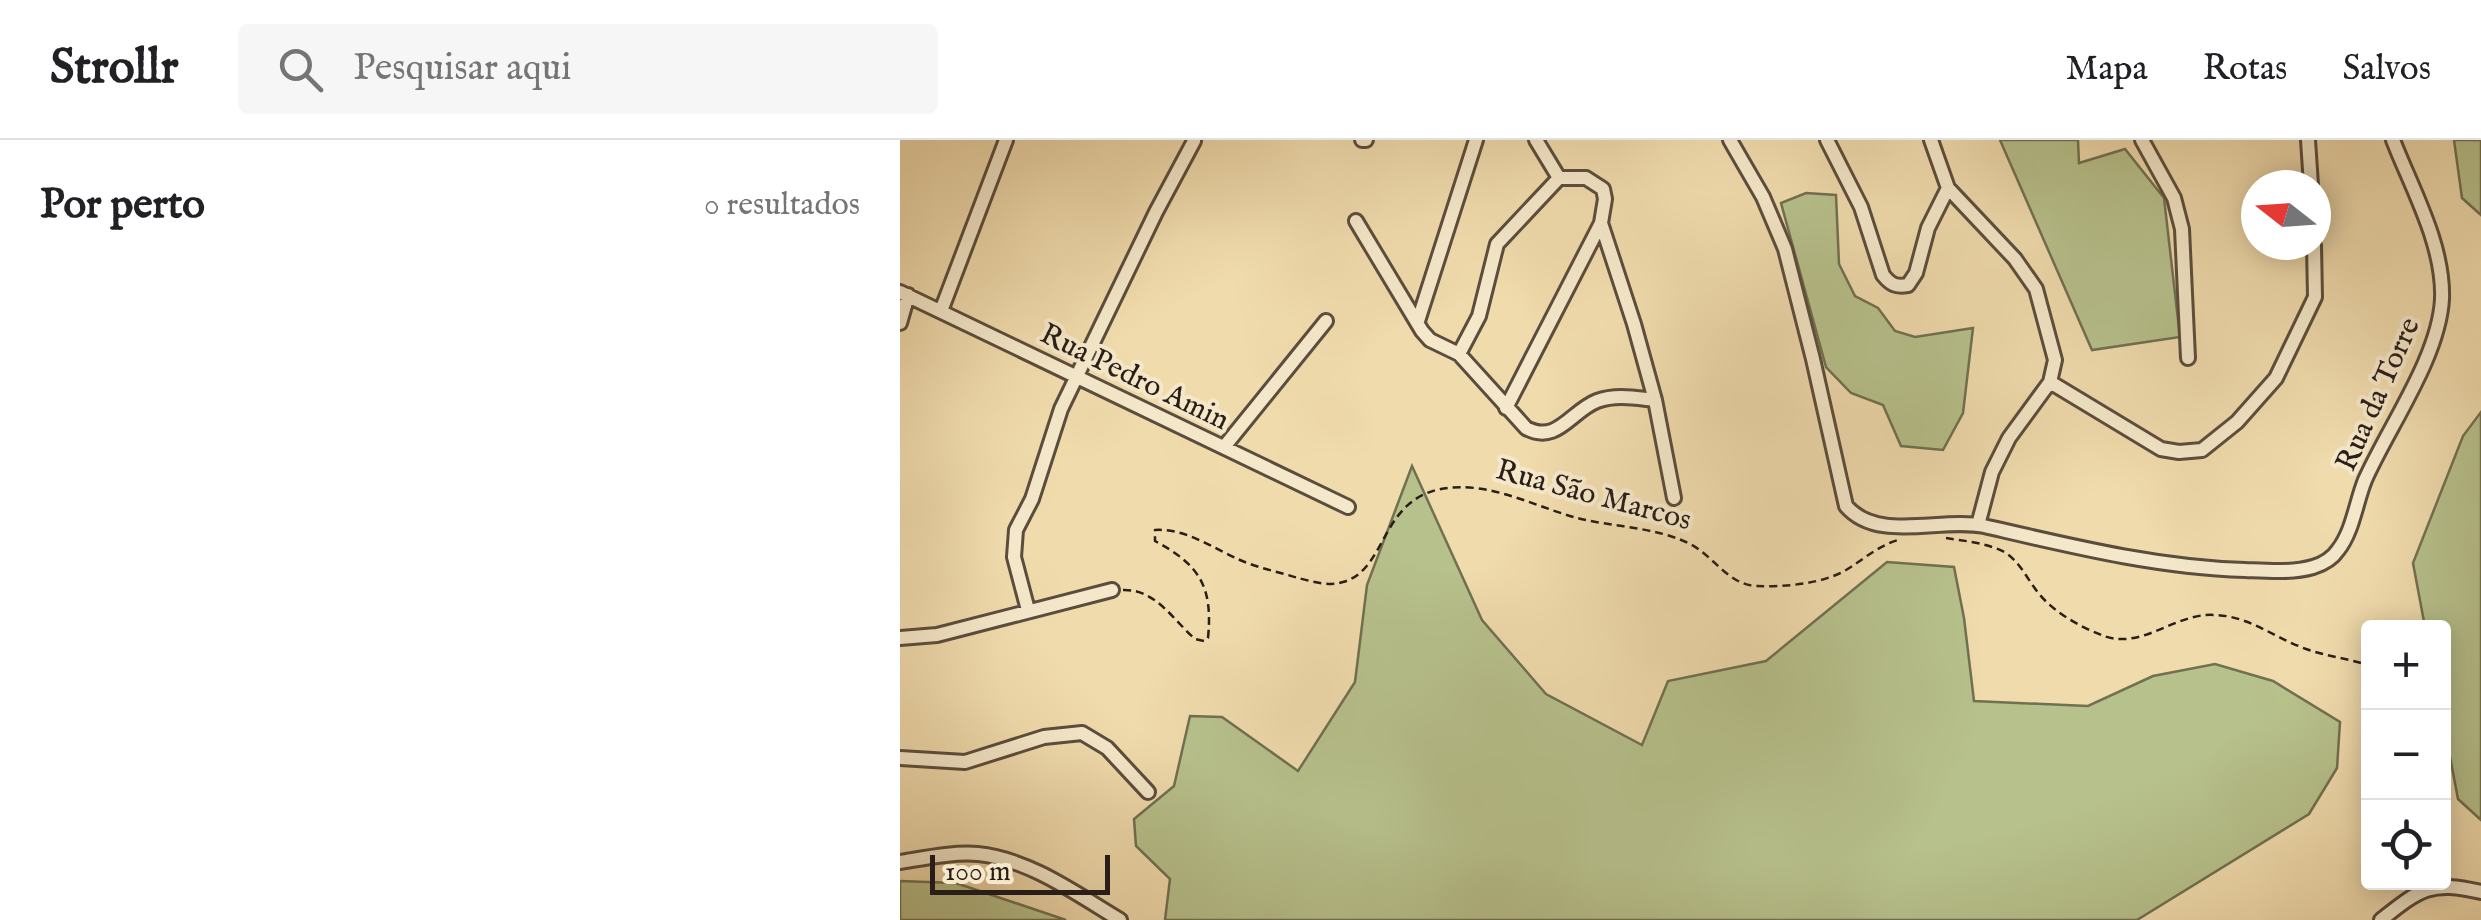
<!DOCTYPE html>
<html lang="pt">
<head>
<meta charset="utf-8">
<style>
	body { margin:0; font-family:"IM FELL English",serif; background:#f6f6f6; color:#202124 }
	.controls { position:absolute; right:30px; bottom:30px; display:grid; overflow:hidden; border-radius:10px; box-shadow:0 5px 25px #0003 }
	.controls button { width:90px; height:90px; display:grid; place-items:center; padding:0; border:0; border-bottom:2px solid #e0e0e0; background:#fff; color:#202124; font:50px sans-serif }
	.compass { position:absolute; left:1341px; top:30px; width:90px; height:90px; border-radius:50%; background:#fff; box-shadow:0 5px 25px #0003; rotate:287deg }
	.scale { position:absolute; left:30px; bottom:25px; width:180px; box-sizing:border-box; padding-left:10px; border:5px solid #291e18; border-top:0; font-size:28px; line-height:35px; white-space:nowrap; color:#291e18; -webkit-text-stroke:8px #f5e8ca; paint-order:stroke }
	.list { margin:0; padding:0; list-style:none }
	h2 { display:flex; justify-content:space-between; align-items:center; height:130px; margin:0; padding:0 40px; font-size:42px }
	h2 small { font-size:32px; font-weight:400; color:#757577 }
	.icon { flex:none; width:55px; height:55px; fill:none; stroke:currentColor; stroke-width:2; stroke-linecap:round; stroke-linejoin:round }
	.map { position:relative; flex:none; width:1581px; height:780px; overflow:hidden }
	header { display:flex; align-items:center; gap:60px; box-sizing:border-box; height:140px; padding:0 50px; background:#fff; border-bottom:2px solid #e0e0e0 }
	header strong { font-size:48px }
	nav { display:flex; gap:55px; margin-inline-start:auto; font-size:35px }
	.search { width:700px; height:90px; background:#f6f6f6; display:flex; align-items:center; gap:25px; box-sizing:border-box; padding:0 35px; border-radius:10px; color:#757577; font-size:38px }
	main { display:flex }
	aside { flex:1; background:#fff }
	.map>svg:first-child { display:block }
	.green { fill:#b7c18c; stroke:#707052; stroke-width:2.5 }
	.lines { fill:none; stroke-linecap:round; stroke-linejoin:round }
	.minor-casing { stroke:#5b4d3d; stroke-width:18 }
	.path { stroke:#291e18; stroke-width:2.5; stroke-dasharray:8 5; stroke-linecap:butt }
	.minor { stroke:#f5e8ca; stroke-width:12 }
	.labels { text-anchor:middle; stroke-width:8; stroke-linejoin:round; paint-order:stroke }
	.street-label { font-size:30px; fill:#291e18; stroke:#f5e8ca }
</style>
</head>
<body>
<header>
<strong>Strollr</strong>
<div class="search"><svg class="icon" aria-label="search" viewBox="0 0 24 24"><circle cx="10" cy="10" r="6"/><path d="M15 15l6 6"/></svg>Pesquisar aqui</div>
<nav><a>Mapa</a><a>Rotas</a><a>Salvos</a></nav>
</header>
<main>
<aside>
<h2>Por perto<small>0 resultados</small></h2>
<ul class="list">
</ul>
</aside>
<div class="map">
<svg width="1581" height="780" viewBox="0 0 1581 780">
	<rect width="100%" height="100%" fill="#f0dbad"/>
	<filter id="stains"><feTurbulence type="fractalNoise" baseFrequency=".002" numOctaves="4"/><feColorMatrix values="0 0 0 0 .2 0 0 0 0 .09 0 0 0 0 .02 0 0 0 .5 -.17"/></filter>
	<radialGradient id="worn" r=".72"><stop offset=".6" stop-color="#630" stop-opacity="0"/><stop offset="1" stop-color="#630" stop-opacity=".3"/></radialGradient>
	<path class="green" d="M1100,0H1178L1179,23L1225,9L1264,58L1280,197L1192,210Z
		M1554,0H1581V75L1562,58Z
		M906,53L936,55L939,124L955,156L978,168L995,191L1015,197L1073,188L1063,273L1043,310L1001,306L983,265L951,253L926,227L881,63Z
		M1581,272V680L1558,659L1544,585V488L1525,487L1513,423L1563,296Z
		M512,326L582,480L646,554L742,605L768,541L866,521L987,422L1054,427L1064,478L1074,561L1188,566L1253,536L1315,524L1373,541L1440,582L1437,628L1409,674L1237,780H265L270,739L236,706L234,679L274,646L290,576L322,577L398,631L455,542L467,445Z
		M0,741L56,743L166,780H0Z"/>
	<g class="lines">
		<g class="minor-casing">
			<path id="minor" d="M462,0H466
				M636,0L659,38
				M830,0L863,57L885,109L913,219L946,366C978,403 1041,377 1084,386C1171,406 1255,427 1345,430C1368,431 1392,433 1413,427C1423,424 1432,419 1438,410C1453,391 1456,362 1465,340C1489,286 1539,217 1542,159C1544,105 1512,49 1493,0
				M927,0L961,67L983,135C991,145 996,147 1008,145L1016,133L1028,88L1048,48
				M1031,0L1048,48L1115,119L1136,149L1155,220L1150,242L1109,298L1092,332L1078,385
				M1242,0L1274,58L1282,89L1288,218
				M1408,0L1411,45
				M659,38H686L703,49L705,59L701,83L734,184L755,260L774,358
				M456,81L522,191L530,200L559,214L626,288C657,305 671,271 697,261C716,254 736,258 755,260
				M0,152L448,367
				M41,171L106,0
				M518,181L576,0
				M0,183L8,155
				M559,214L579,176L597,104L659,38
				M1150,242L1261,309L1279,312L1302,310L1337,282L1376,238L1415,157L1414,105
				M606,268L701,83
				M324,307L426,181
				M128,470L114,417L116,390L132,359L161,269L256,72L294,1
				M0,498L37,495L212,450
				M0,618L65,622L144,597L182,593L207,608L248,652
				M0,722C25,718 53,712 78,714C129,719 178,755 220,780
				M1481,780C1520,749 1531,740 1581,752"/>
		</g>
		<path class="path" d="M1046,398C1065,401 1088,403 1106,413C1121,423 1128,441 1140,455C1155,473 1182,488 1204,496C1243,510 1276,472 1315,475C1348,476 1372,496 1401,507C1423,516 1446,518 1468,525
			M223,450C256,449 273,480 295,499L304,501L308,498C313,447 300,425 255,401V390C285,388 313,408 340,420C358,428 379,432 398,438C411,441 429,447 443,442C494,428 476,338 575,348C610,352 644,369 677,378C713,387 755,387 788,403C814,415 827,445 857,446C885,447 922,444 946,430C964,419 978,406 998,400
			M1544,649L1550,683L1544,736"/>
		<use href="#minor" class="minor"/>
	</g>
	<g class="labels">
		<g class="street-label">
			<text transform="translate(235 236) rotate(26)" y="10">Rua Pedro Amin</text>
			<text transform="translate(1477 254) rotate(-66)" y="10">Rua da Torre</text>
			<text transform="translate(694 354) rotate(15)" y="10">Rua São Marcos</text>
		</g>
	</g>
	<rect width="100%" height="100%" filter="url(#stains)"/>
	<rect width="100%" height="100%" fill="url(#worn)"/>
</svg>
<div class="controls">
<button>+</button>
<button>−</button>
<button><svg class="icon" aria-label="locate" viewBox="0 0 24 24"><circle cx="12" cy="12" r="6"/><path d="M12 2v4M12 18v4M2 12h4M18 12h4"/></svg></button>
</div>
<svg class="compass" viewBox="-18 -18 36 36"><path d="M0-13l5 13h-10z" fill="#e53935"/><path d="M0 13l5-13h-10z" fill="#757577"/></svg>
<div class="scale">100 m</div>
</div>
</main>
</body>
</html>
